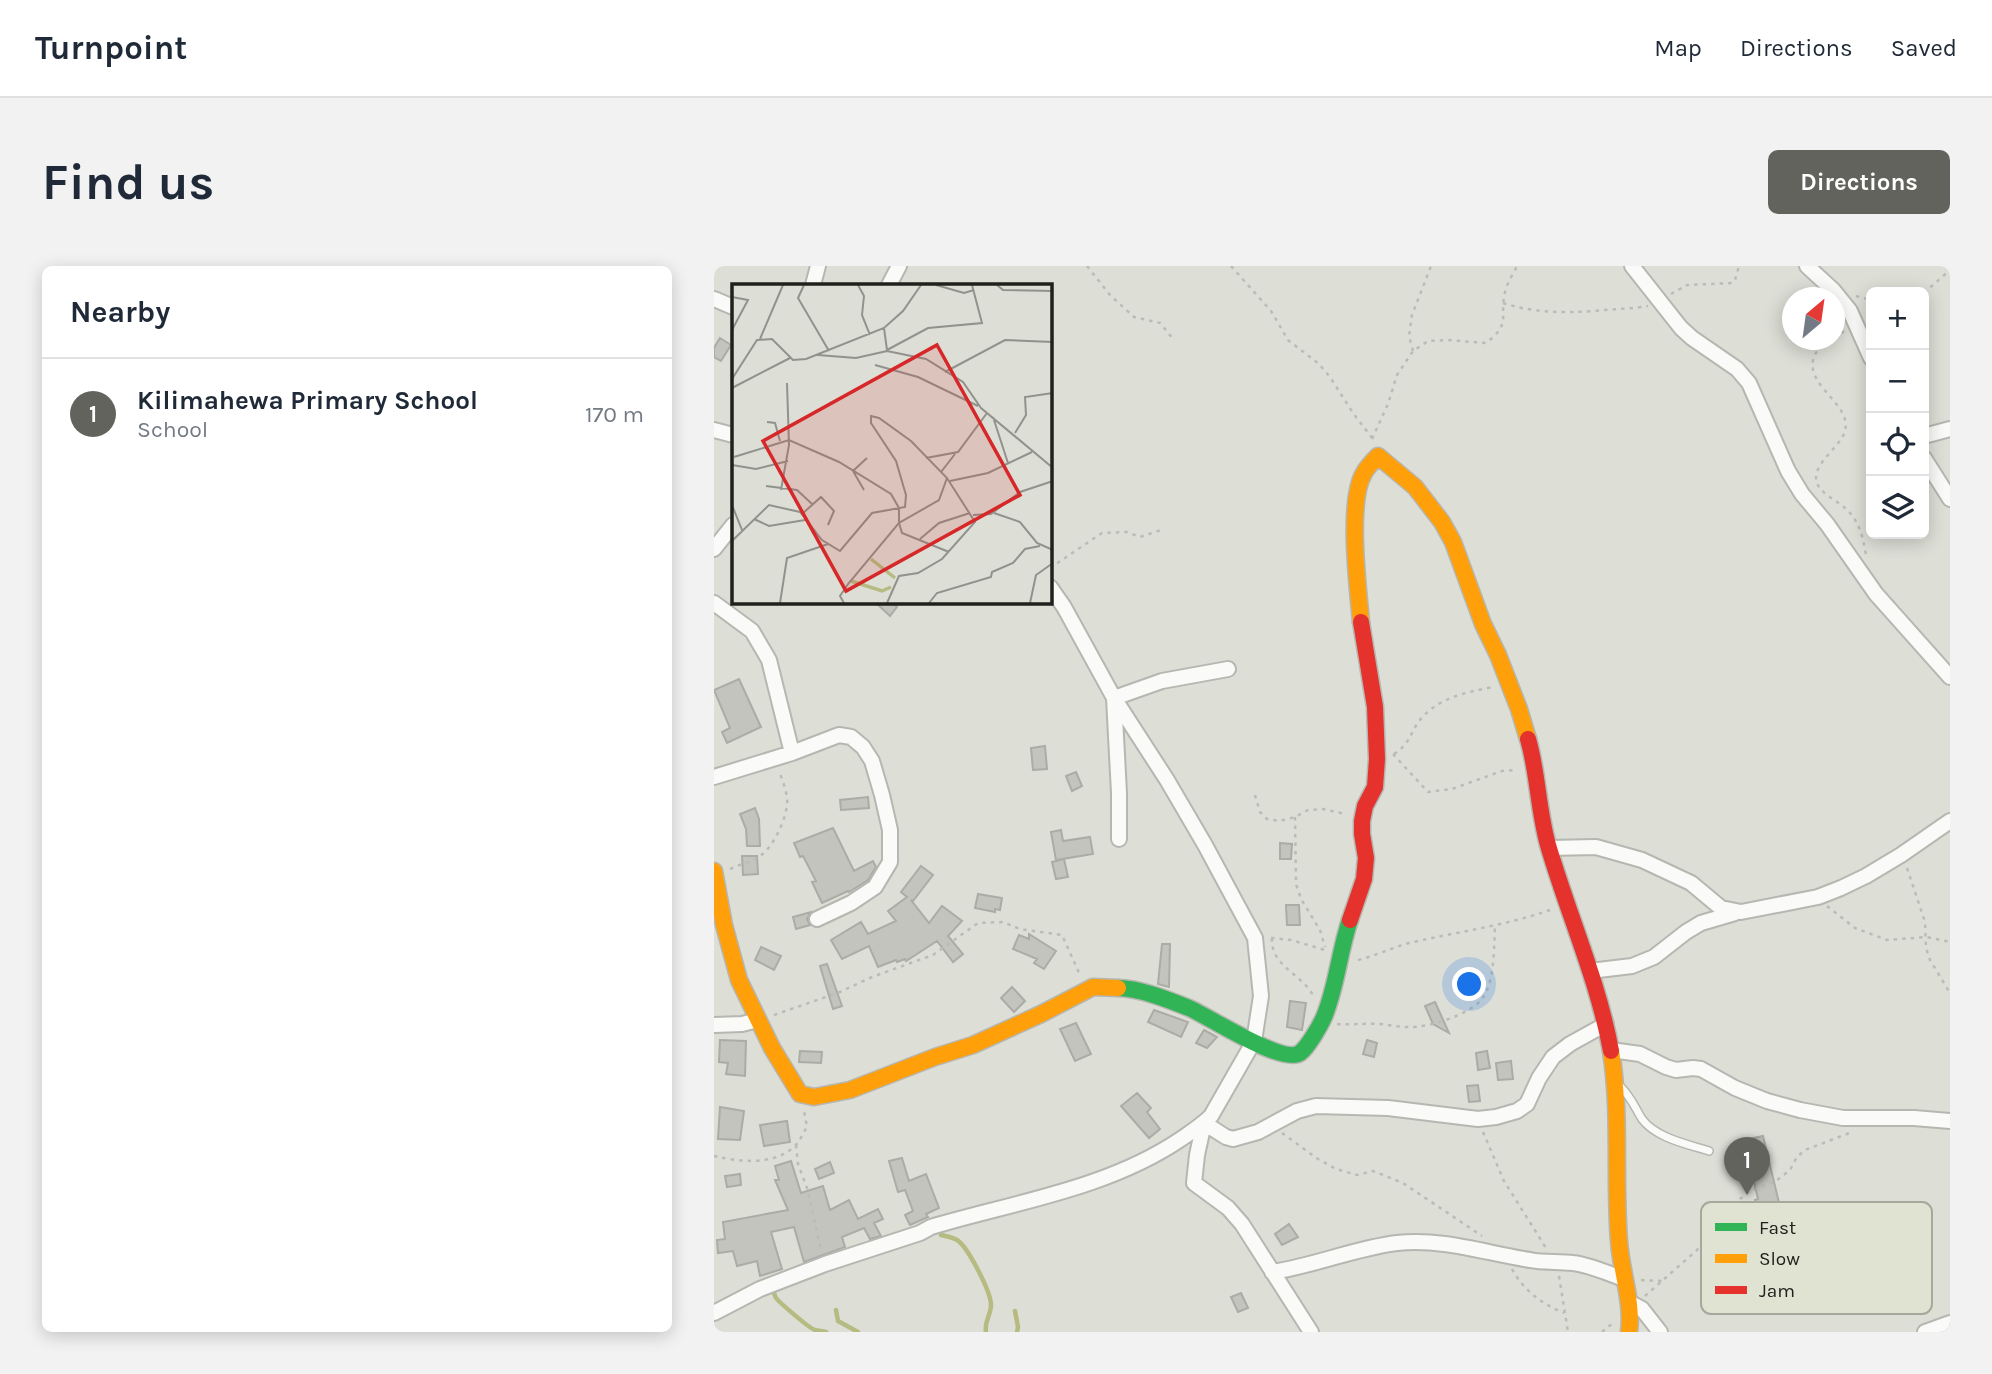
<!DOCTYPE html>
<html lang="en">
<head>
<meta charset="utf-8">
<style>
	body { margin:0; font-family:Karla,sans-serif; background:#f2f2f3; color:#1f2937 }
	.controls { position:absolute; right:21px; top:21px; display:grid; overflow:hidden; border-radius:10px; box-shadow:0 4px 18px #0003 }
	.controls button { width:63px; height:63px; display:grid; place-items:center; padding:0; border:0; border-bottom:2px solid #e0e1e3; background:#fff; color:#1f2937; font:35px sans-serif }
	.compass { position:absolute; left:1068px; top:21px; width:63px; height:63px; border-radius:50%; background:#fff; box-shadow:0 4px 18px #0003; rotate:29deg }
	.you { position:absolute; left:756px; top:719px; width:24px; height:24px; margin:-18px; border:5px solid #fff; border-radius:50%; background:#1a73e8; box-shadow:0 0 0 10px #1a73e833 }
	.badge { display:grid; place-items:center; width:46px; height:46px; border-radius:50%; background:#62635d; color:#fff; font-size:23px; font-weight:700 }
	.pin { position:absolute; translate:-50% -58px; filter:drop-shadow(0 2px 4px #0008) }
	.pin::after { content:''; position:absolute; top:37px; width:24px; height:21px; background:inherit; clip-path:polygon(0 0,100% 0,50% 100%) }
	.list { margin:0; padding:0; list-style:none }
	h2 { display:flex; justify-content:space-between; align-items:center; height:91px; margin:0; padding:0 28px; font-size:30px }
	h2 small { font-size:23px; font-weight:400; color:#747a83 }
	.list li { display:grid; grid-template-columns:46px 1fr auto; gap:21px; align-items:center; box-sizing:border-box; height:112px; padding:0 28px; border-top:2px solid #e0e1e3 }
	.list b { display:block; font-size:26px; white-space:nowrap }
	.list p { margin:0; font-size:23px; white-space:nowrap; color:#747a83 }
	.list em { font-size:23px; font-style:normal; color:#747a83 }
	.icon { flex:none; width:38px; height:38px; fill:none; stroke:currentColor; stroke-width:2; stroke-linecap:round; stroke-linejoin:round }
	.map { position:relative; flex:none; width:1236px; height:1066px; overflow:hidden; border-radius:10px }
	header { display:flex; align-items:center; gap:42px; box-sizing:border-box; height:98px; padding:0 35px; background:#fff; border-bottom:2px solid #e0e1e3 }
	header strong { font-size:33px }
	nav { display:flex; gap:38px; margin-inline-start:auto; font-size:24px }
	.intro { display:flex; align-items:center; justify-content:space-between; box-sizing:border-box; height:168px; padding:0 42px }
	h1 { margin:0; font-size:49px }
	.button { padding:18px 32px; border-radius:10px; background:#62635d; color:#fff; font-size:24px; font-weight:700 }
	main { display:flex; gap:42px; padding:0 42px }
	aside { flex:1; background:#fff; border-radius:10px; box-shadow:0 4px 18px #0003 }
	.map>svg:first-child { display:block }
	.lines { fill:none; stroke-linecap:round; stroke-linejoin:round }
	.stream { stroke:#b6bc81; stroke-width:4.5 }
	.building { fill:#c3c4be; stroke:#acaca6; stroke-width:2 }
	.lane-casing { stroke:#b6b7b1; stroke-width:10 }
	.street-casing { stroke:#b6b7b1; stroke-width:18 }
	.fast-casing { stroke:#b6b7b1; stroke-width:19 }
	.slow-casing { stroke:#b6b7b1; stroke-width:19 }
	.jam-casing { stroke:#b6b7b1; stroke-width:19 }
	.path { stroke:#bbbcb9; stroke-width:2.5; stroke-dasharray:3.5 5; stroke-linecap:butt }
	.lane { stroke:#fafaf9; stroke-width:7 }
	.street { stroke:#fafaf9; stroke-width:14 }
	.fast { stroke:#30b455; stroke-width:16 }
	.slow { stroke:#ff9f0a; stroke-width:16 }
	.jam { stroke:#e5322d; stroke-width:16 }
	.inset-river { fill:none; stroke:#b6bc81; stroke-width:3.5 }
	.inset-road { fill:none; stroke:#91928c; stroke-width:2 }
	.view { fill:#d62828; fill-opacity:0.15; stroke:#d62828; stroke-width:3.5 }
	.inset-edge { fill:none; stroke:#20211c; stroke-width:3.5 }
	.key { fill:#e0e2d2; stroke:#a6a89b; stroke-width:2 }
	.key-label { font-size:19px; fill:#20211c }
</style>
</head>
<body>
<header>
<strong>Turnpoint</strong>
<nav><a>Map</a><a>Directions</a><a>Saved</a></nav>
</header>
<div class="intro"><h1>Find us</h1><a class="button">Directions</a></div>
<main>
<aside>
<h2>Nearby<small></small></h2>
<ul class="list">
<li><span class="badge">1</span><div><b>Kilimahewa Primary School</b><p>School</p></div><em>170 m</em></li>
</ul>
</aside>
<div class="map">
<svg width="1236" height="1066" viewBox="0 0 1236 1066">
	<rect width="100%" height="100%" fill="#ddded6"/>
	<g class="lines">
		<path class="stream" d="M227,969C231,970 239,971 243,974C254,981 277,1026 277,1039C277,1049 270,1055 272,1066
			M58,1020C59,1024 60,1028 62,1032C65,1036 96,1063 101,1064C105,1065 109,1065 112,1066
			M122,1044L124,1055L144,1066
			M301,1045L304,1061L303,1066"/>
	</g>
	<path class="building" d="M6,72L17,79L7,95L0,91V82Z
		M161,336H177L183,341L176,350Z
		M25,413L47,461L13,477L8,466L16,462L0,424Z
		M331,480L333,503L319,504L317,482Z
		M362,506L368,520L358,525L352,510Z
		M154,531L155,542L127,544L126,534Z
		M41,542L45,553L46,580H33L32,563L26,548Z
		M119,562L140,605L159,595L162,601L154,614L135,626L134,625L108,637L98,616L102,615L89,590L86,591L80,577Z
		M347,564L349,575L376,571L379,588L342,594L337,566Z
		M566,577L578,578L577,593H566Z
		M28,590H43L44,608L29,609Z
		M350,593L354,611L342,613L338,596Z
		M207,600L219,609L199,635L197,634L215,657L228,640L248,655L234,670L249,688L239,696L223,675L192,695L191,693L183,696L182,694L164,701L155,680L128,693L117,674L147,656L154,668L182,655L174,645L193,631L187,626Z
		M264,628L288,632L286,644L281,643V646L261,642Z
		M572,639H585L586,659H573Z
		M97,646L93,653L96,659L82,663L79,651Z
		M315,668L342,685L330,703L320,697L323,693L299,683L305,669L315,673Z
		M448,678H456L455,721L444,718Z
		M47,681L67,690L60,704L41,694Z
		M113,698L128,740L119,743L106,700Z
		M298,721L311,735L300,746L287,732Z
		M576,735L592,737L588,764L573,761Z
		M721,736L735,767L719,758L711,740Z
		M440,744L474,756L467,771L434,756Z
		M362,757L377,788L361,795L346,763Z
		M490,764L503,771L493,782L482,777Z
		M6,774L32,775L31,810L12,808L14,797L5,796Z
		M653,774L663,777L660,791L649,788Z
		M86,785L108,786L107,797L85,796Z
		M773,785L776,802L764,804L762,787Z
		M797,795L799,813L784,814L782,797Z
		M764,819L766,835L755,836L753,820Z
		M423,827L437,842L433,846L446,863L435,872L407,840Z
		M6,841L30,845L26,874L4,873Z
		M73,855L76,876L50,880L46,859Z
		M1049,870L1078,991L1057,996L1041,934L1044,933L1030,874Z
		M188,892L195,915L212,908L225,942L212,948L214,951L196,959L191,949L199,945L191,924L184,926L175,895Z
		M77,895L87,927L109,920L116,944L135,934L144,953L164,943L169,953L160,957L167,970L156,973L150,962L128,971L131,981L90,996L80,961L57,966L68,1003L46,1010L43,995L23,1000L19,985L4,987L3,974L11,973L9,956L74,944L61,914H65L61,900Z
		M116,896L120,907L105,913L101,903Z
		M26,908L27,919L13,921L11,910Z
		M575,958L584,971L568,979L561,968Z
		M527,1027L534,1042L524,1046L517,1031Z"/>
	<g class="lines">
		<g class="lane-casing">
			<path id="lane" d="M906,820C917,831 920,840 928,853C942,872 973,878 995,885"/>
		</g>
		<g class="street-casing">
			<path id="street" d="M918,0L967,62L978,72L1023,103L1035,117L1074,205L1088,228L1113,258L1162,328L1236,411
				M1093,0L1119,24L1136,45L1157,92
				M99,19L104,0
				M175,19L185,0
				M0,33L19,41
				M0,164L19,169
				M1210,170L1236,163
				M1210,192L1236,233
				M0,283L19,259
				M0,337L38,365L55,394L78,487
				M0,511L78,487L125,469L137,471L149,481L158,495L168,529L176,564V596L161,621L137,637L103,653
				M405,573V527L400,432L448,415L514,403
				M835,582L882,581L928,594L977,617L1007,642L1027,646L1104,631L1127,622L1152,610L1187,589L1236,555
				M876,705L918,700L940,691L972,666L987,657L1021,647
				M0,759L28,758L44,754
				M897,784L926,788L952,801L962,804L979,802L987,803L1021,822L1053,835L1086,844L1129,852H1200L1236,855
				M558,1006C600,1000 641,982 683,977C729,972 771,987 816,994C830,997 845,995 859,997C876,999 893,1007 910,1013
				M915,1036L928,1043L946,1066
				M0,1047L46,1023L111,998L206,967L217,961C301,936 393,923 467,873C477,866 488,859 497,850L540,775L547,730L541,672L491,579L453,514L400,432L350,341L336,321
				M597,1066L528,958L514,942L480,917L483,889L490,857L512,871L519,873L544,866L583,845L602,840L674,842L764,853L782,851L803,845L813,838L825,812L839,791L856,778L892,758
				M1211,1066L1236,1057"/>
		</g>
		<g class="fast-casing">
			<path id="fast" d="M404,722C425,722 455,734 475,742C496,751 568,799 586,787C594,781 606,760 610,751C623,720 625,686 636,654"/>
		</g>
		<g class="slow-casing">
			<path id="slow" d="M647,356C644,322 633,235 650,207C653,201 659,195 664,190L701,221L728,256L739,276L769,358L784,389L805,443L814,473
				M0,605L10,659L25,714L58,782L86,828L100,831L136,824L221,791L259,779L327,748L379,721L404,722
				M897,785C907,848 900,912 905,975C907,1006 919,1035 915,1066"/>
		</g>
		<g class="jam-casing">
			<path id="jam" d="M814,473C824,507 824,544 834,579C854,648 884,714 897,785
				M636,654L650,613L652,592L648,568V555L651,540L661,521L663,493L661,441L647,356"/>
		</g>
		<path class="path" d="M373,0L396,29L420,51L446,57L460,74
			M517,0L557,45L574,74L605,98L616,111L639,147L659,173
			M1210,27L1236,4
			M957,28L973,19L1018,17L1021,14L1025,0
			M1142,30L1157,34
			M789,37C821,47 846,47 880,45C898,43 916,43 934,40
			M1130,65C1121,75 1101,80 1099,94C1093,123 1144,141 1129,170C1121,185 1093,203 1105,221C1109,227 1120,234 1126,238C1145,252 1148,267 1152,289
			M699,85L695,70L698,49L717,0
			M658,173L674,138L683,109L699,85L714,75L733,74L772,77C798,57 785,52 791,26C793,17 799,8 803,0
			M336,302L388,267L413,266L426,271L450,263
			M679,488L714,526L738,523L788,505L802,504
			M680,488C697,477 695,468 706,454C723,432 753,426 779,421
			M541,529L546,546L553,553L566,555L581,551L594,544L609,543L631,548
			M581,551L582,618L587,633L606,664L611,681
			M1193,602L1211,656L1212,682L1216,694L1236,727
			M16,603C26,598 38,596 46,590C60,581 75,548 73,532C72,523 68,513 65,505
			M1113,640L1141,662L1173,674L1212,671L1236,676
			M557,672L577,674L611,684
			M558,672C556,699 587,708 599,729
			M644,694C661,690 677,682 695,677C742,666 790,660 836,644
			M60,749L126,726L158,711L219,689L264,657L289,656L306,663L348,669L366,709
			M623,758C638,759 652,757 667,758C676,759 685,761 694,761C714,762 755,749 768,733C781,716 780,680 781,659
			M769,866L790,915L832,982
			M568,867L604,893L622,903L643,909L659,905L689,917L768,970
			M82,879L84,898L93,922L107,984
			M0,890C26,896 60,900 81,880C86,875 89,867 93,861L90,845
			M798,1003C810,1025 828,1038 850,1047
			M845,1010L854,1066
			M927,1014L948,1015
			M931,1030L983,984L1025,934L1034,926L1062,915L1076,904L1083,891L1091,884L1138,866
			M888,1066L899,1057"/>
		<use href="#lane" class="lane"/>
		<use href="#street" class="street"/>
		<use href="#fast" class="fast"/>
		<use href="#slow" class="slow"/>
		<use href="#jam" class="jam"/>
	</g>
	<g transform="translate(18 18)">
		<rect width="320" height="320" fill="#ddded6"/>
		<path class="inset-river" d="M139,275L163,294M119,297L150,307L159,303"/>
		<path class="inset-road" d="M72,1L66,14L97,67M126,1L132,12L130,31L138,51M204,1L232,9L242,6M265,1L271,6L321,7M0,13L16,16L0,46M152,44L155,66M28,55L51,1M155,66L196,44L250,39L240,1M86,71L124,74L155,67L194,75L231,98L249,124L321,184M143,81L186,93L246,122M213,88L273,56L321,58M0,95L25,56L40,55L61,76L74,75L152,44L171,27L189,1M0,104L58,74M261,133L276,179M35,138L43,139L48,157M283,149L294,131L293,113L321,109M2,173L57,156L107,178L159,210L167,224V239L116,300L108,312L112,319M194,174L226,168L255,129M0,181L24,185L56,177M209,188L223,170M215,194L207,216L167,239L170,249L217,268M218,197L256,189L300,168M34,202L65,206L80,220M49,206L57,161L55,99M132,206L121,187L135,174M0,221L10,246M262,229L288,238L305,259L321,266M70,230L89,213L102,227L96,241M241,231L259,230L288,208L321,197M22,235L37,242L73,236M188,255L207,239L238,229M0,257L37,221L68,228L90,256L108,267L140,229L173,223L174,211L164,177L139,139V132L147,134L179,157L215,194L243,238L210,275L186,289L167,292L155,319M48,319L55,274L96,260M197,319L205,309L259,293L260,288L281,279L293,265L308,262M298,319L304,291L321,279"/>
		<path class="view" d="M205,61L288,211L114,307L31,157Z"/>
		<rect width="320" height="320" class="inset-edge"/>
	</g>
	<rect x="987" y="936" width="231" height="112" rx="10" class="key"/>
	<rect x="1001" y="957" width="32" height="8" fill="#30b455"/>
	<rect x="1001" y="988" width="32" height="9" fill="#ff9f0a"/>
	<rect x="1001" y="1020" width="32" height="8" fill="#e5322d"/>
	<g class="key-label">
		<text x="1045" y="968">Fast</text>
		<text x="1045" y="999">Slow</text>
		<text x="1045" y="1031">Jam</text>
	</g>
</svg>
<div class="controls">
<button>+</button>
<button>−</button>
<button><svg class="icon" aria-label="locate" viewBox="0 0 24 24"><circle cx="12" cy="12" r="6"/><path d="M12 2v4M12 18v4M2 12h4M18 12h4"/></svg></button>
<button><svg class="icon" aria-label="layers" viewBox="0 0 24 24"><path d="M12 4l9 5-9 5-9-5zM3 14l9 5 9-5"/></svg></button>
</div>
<svg class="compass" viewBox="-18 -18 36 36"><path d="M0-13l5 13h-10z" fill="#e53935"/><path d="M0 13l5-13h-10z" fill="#747a83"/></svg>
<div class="you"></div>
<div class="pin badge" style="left:1033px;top:929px">1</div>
</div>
</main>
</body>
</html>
